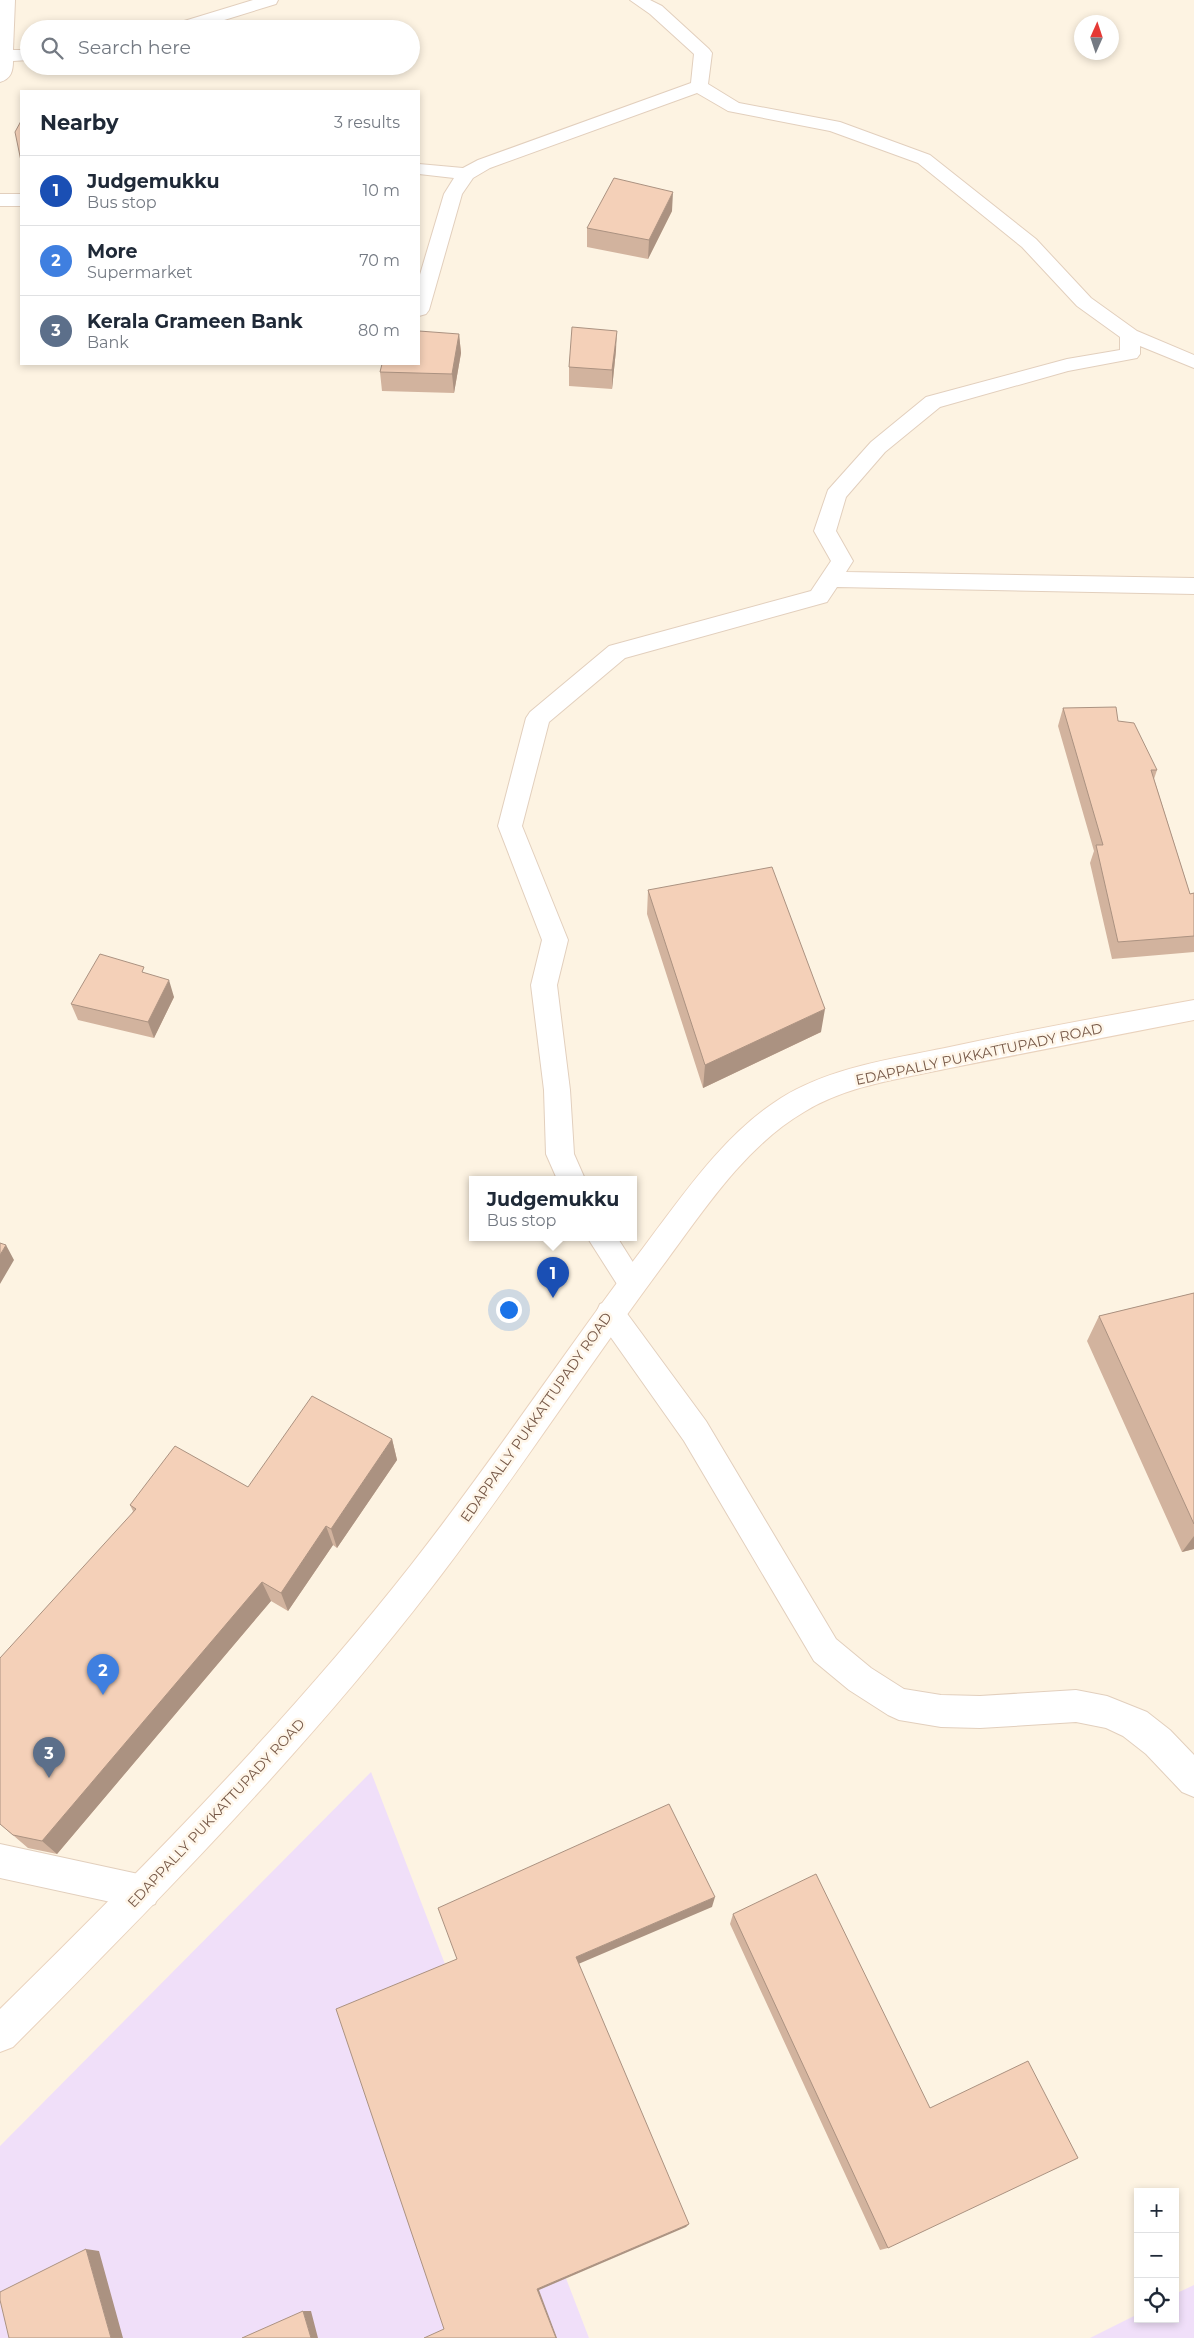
<!DOCTYPE html>
<html lang="en">
<head>
<meta charset="utf-8">
<style>
	body { margin:0; font-family:Montserrat,sans-serif; background:#f6f6f7; color:#1f2937 }
	.controls { position:absolute; right:15px; bottom:15px; display:grid; overflow:hidden; border-radius:0px; box-shadow:0 2px 8px #0003 }
	.controls button { width:45px; height:45px; display:grid; place-items:center; padding:0; border:0; border-bottom:1px solid #e0e1e3; background:#fff; color:#1f2937; font:25px sans-serif }
	.compass { position:absolute; left:1074px; top:15px; width:45px; height:45px; border-radius:50%; background:#fff; box-shadow:0 2px 8px #0003; rotate:3deg }
	.you { position:absolute; left:508px; top:1309px; width:18px; height:18px; margin:-12px; border:4px solid #fff; border-radius:50%; background:#1a73e8; box-shadow:0 0 0 8px #1a73e833 }
	.badge { display:grid; place-items:center; width:32px; height:32px; border-radius:50%; background:#db2777; color:#fff; font-size:16px; font-weight:700 }
	.pin { position:absolute; translate:-50% -41px; filter:drop-shadow(0 1px 2px #0008) }
	.pin::after { content:''; position:absolute; top:26px; width:18px; height:15px; background:inherit; clip-path:polygon(0 0,100% 0,50% 100%) }
	.popup { position:absolute; left:469px; top:1176px; width:168px; height:65px; box-sizing:border-box; display:grid; place-content:center; border-radius:0px; background:#fff; filter:drop-shadow(0 1px 4px #0005); font-size:16px; white-space:nowrap; color:#747a83 }
	.popup b { font-size:19px; color:#1f2937 }
	.popup::after { content:''; position:absolute; left:50%; top:100%; margin-left:-10px; border:10px solid transparent; border-top-color:#fff }
	.list { margin:0; padding:0; list-style:none }
	h2 { display:flex; justify-content:space-between; align-items:center; height:65px; margin:0; padding:0 20px; font-size:21px }
	h2 small { font-size:16px; font-weight:400; color:#747a83 }
	.list li { display:grid; grid-template-columns:32px 1fr auto; gap:15px; align-items:center; box-sizing:border-box; height:70px; padding:0 20px; border-top:1px solid #e0e1e3 }
	.list b { display:block; font-size:19px; white-space:nowrap }
	.list p { margin:0; font-size:16px; white-space:nowrap; color:#747a83 }
	.list em { font-size:16px; font-style:normal; color:#747a83 }
	.icon { flex:none; width:28px; height:28px; fill:none; stroke:currentColor; stroke-width:2; stroke-linecap:round; stroke-linejoin:round }
	.map { position:relative; flex:none; width:1194px; height:2338px; overflow:hidden }
	.search { position:absolute; background:#fff; box-shadow:0 2px 8px #0003; left:20px; top:20px; width:400px; height:55px; display:flex; align-items:center; gap:12px; box-sizing:border-box; padding:0 18px; border-radius:28px; color:#747a83; font-size:19px }
	.panel { position:absolute; background:#fff; box-shadow:0 2px 8px #0003; left:20px; top:90px; width:400px; height:275px; border-radius:0px }
	.map>svg:first-child { display:block }
	.education { fill:#f0dff9 }
	.lines { fill:none; stroke-linecap:round; stroke-linejoin:round }
	.minor-casing { stroke:#e2cfbd; stroke-width:2 }
	.tertiary-casing { stroke:#e2cfbd; stroke-width:2 }
	.secondary-casing { stroke:#e9d2bd; stroke-width:2 }
	.minor { fill:#fff; fill-rule:evenodd }
	.tertiary { fill:#fff; fill-rule:evenodd }
	.secondary { fill:#fff; fill-rule:evenodd }
	.wall { fill:#d2b39e }
	.shaded-wall { fill:#ab9281 }
	.building { fill:#f4d0b8; stroke:#ab9281 }
	.labels { text-anchor:middle; stroke-width:5; stroke-linejoin:round; paint-order:stroke }
	.street-label { font-size:14px; fill:#765847; stroke:#fff6e9 }
</style>
</head>
<body>
<div class="map">
<svg width="1194" height="2338" viewBox="0 0 1194 2338">
	<rect width="100%" height="100%" fill="#fdf3e2"/>
	<path class="education" d="M371,1772L589,2338H0V2146Z
		M1194,2285V2338H1090L1138,2314V2319H1175V2294Z"/>
	<g class="lines">
		<g class="minor-casing">
			<path id="minor" d="M0,0H15L13,50H29V60L13,61C13,71 11,79 0,82Z
				M253,0H278L276,4L195,29H169L171,25Z
				M630,0H650L662,6L709,49L712,53L708,84L739,103L840,122L930,155L1036,239L1091,298L1137,331L1194,355V368L1140,346V354L1137,358L1068,371L940,407L885,452L846,497L836,531L853,561L846,572L1194,578V594L837,587L827,602L625,658L549,722L522,826L568,940L557,985L570,1090L574,1154L585,1179H557L546,1154L544,1090L531,985L542,940L498,826L526,718L530,712L609,646L811,591L831,561L814,531L828,490L871,442L926,397L1067,359L1120,350V337L1077,306L1022,247L918,163L830,131L728,111L697,93L490,168L473,178L462,194L429,310L426,314L419,316V278L444,194L454,178L419,174V164L463,168L478,160L691,83L694,54L650,14Z
				M0,194H21V206H0Z
				M587,1237H617L646,1283L642,1292L632,1296L622,1292Z
				M0,1844L143,1875L155,1880L160,1892L155,1904L143,1909L0,1878Z"/>
		</g>
		<g class="tertiary-casing">
			<path id="tertiary" d="M610,1300L620,1304L706,1421L836,1639L871,1668L904,1689L941,1695L980,1696L1076,1690L1107,1696L1147,1712L1170,1730L1194,1755V1797L1182,1792L1146,1754L1123,1736L1106,1728L1076,1722L980,1728L941,1727L899,1720L888,1715L849,1690L814,1661L684,1441L600,1322L596,1313L600,1304Z"/>
		</g>
		<g class="secondary-casing">
			<path id="secondary" d="M1194,1000V1020C1111,1036 1028,1052 945,1069C898,1079 846,1086 804,1112C744,1147 702,1213 661,1268C583,1373 512,1483 432,1587C305,1752 159,1900 13,2047L0,2052V2009C144,1867 286,1724 411,1565C492,1462 564,1352 643,1248C683,1195 724,1134 781,1098C829,1068 890,1059 945,1048C1028,1030 1111,1015 1194,1000Z"/>
		</g>
		<use href="#minor" class="minor"/>
		<use href="#tertiary" class="tertiary"/>
		<use href="#secondary" class="secondary"/>
	</g>
	<path class="wall" d="M672,211L648,259L587,247V228Z
		M459,334L461,353L454,393L382,391L380,372Z
		M616,350L612,389L569,386V367Z
		M1063,708L1118,721L1157,770L1154,779L1190,894L1194,893V952L1112,959L1090,863L1094,851L1058,726Z
		M648,890L821,1032L703,1088L647,914Z
		M146,973L174,997L154,1038L78,1020L71,1004Z
		M1194,1293V1549L1182,1552L1087,1341L1099,1316Z
		M392,1439L397,1460L337,1548L333,1545L288,1611L271,1601L57,1854L28,1848L0,1824L133,1511L130,1505L248,1487Z
		M733,1914L930,2108L888,2248L880,2250L730,1924Z"/>
	<path class="shaded-wall" d="M673,192L672,211L648,259L649,240Z
		M617,331L616,350L612,389V370Z
		M459,334L461,353L454,393L452,374Z
		M169,980L174,997L154,1038L148,1022Z
		M825,1009L821,1032L703,1088L705,1065Z
		M6,1245L14,1260L0,1284V1255Z
		M392,1439L397,1460L337,1548L331,1529Z
		M326,1526L333,1545L288,1611L281,1593Z
		M1194,1536V1549L1182,1552Z
		M262,1582L271,1601L57,1854L42,1841Z
		M715,1897L712,1907L576,1965V1957Z
		M689,2224L686,2227L539,2290L557,2338H556L537,2289Z
		M86,2249L99,2251L123,2338H111Z
		M303,2311H311L318,2338H311Z"/>
	<path class="building" d="M21,121V161L15,132Z
		M614,178L673,192L649,240L587,228Z
		M572,327L617,331L612,370L569,367Z
		M419,331L459,334L452,374L380,372L382,364H419Z
		M1116,707L1118,721L1134,723L1157,770H1151L1190,894L1194,893V936L1118,942L1096,845H1103L1063,708Z
		M772,867L825,1009L705,1065L648,890Z
		M100,954L144,967L142,972L169,980L148,1022L71,1004Z
		M0,1243L6,1245L0,1255Z
		M1194,1293V1524L1099,1316Z
		M312,1396L392,1439L331,1529L326,1526L281,1593L262,1582L42,1841L13,1835L0,1824V1658L136,1509L130,1505L175,1446L248,1487Z
		M669,1804L715,1897L576,1957L689,2224L537,2289L556,2338H424L444,2329L336,2009L457,1959L438,1908Z
		M816,1874L930,2108L1028,2061L1078,2158L888,2248L733,1914Z
		M86,2249L111,2338H9L0,2300V2292Z
		M303,2311L311,2338H242Z"/>
	<g class="labels">
		<g class="street-label">
			<text transform="translate(979 1054) rotate(-12)" y="5">EDAPPALLY PUKKATTUPADY ROAD</text>
			<text transform="translate(536 1417) rotate(-55)" y="5">EDAPPALLY PUKKATTUPADY ROAD</text>
			<text transform="translate(216 1813) rotate(-47)" y="5">EDAPPALLY PUKKATTUPADY ROAD</text>
		</g>
	</g>
</svg>
<div class="controls">
<button>+</button>
<button>−</button>
<button><svg class="icon" aria-label="locate" viewBox="0 0 24 24"><circle cx="12" cy="12" r="6"/><path d="M12 2v4M12 18v4M2 12h4M18 12h4"/></svg></button>
</div>
<svg class="compass" viewBox="-18 -18 36 36"><path d="M0-13l5 13h-10z" fill="#e53935"/><path d="M0 13l5-13h-10z" fill="#747a83"/></svg>
<div class="you"></div>
<div class="pin badge" style="left:553px;top:1298px;background:#1a4fb4">1</div>
<div class="popup"><b>Judgemukku</b>Bus stop</div>
<div class="pin badge" style="left:103px;top:1695px;background:#3f7fe0">2</div>
<div class="pin badge" style="left:49px;top:1778px;background:#5c6f8a">3</div>
<div class="search"><svg class="icon" aria-label="search" viewBox="0 0 24 24"><circle cx="10" cy="10" r="6"/><path d="M15 15l6 6"/></svg>Search here</div>
<section class="panel">
<h2>Nearby<small>3 results</small></h2>
<ul class="list">
<li><span class="badge" style="background:#1a4fb4">1</span><div><b>Judgemukku</b><p>Bus stop</p></div><em>10 m</em></li>
<li><span class="badge" style="background:#3f7fe0">2</span><div><b>More</b><p>Supermarket</p></div><em>70 m</em></li>
<li><span class="badge" style="background:#5c6f8a">3</span><div><b>Kerala Grameen Bank</b><p>Bank</p></div><em>80 m</em></li>
</ul>
</section>
</div>
</body>
</html>
